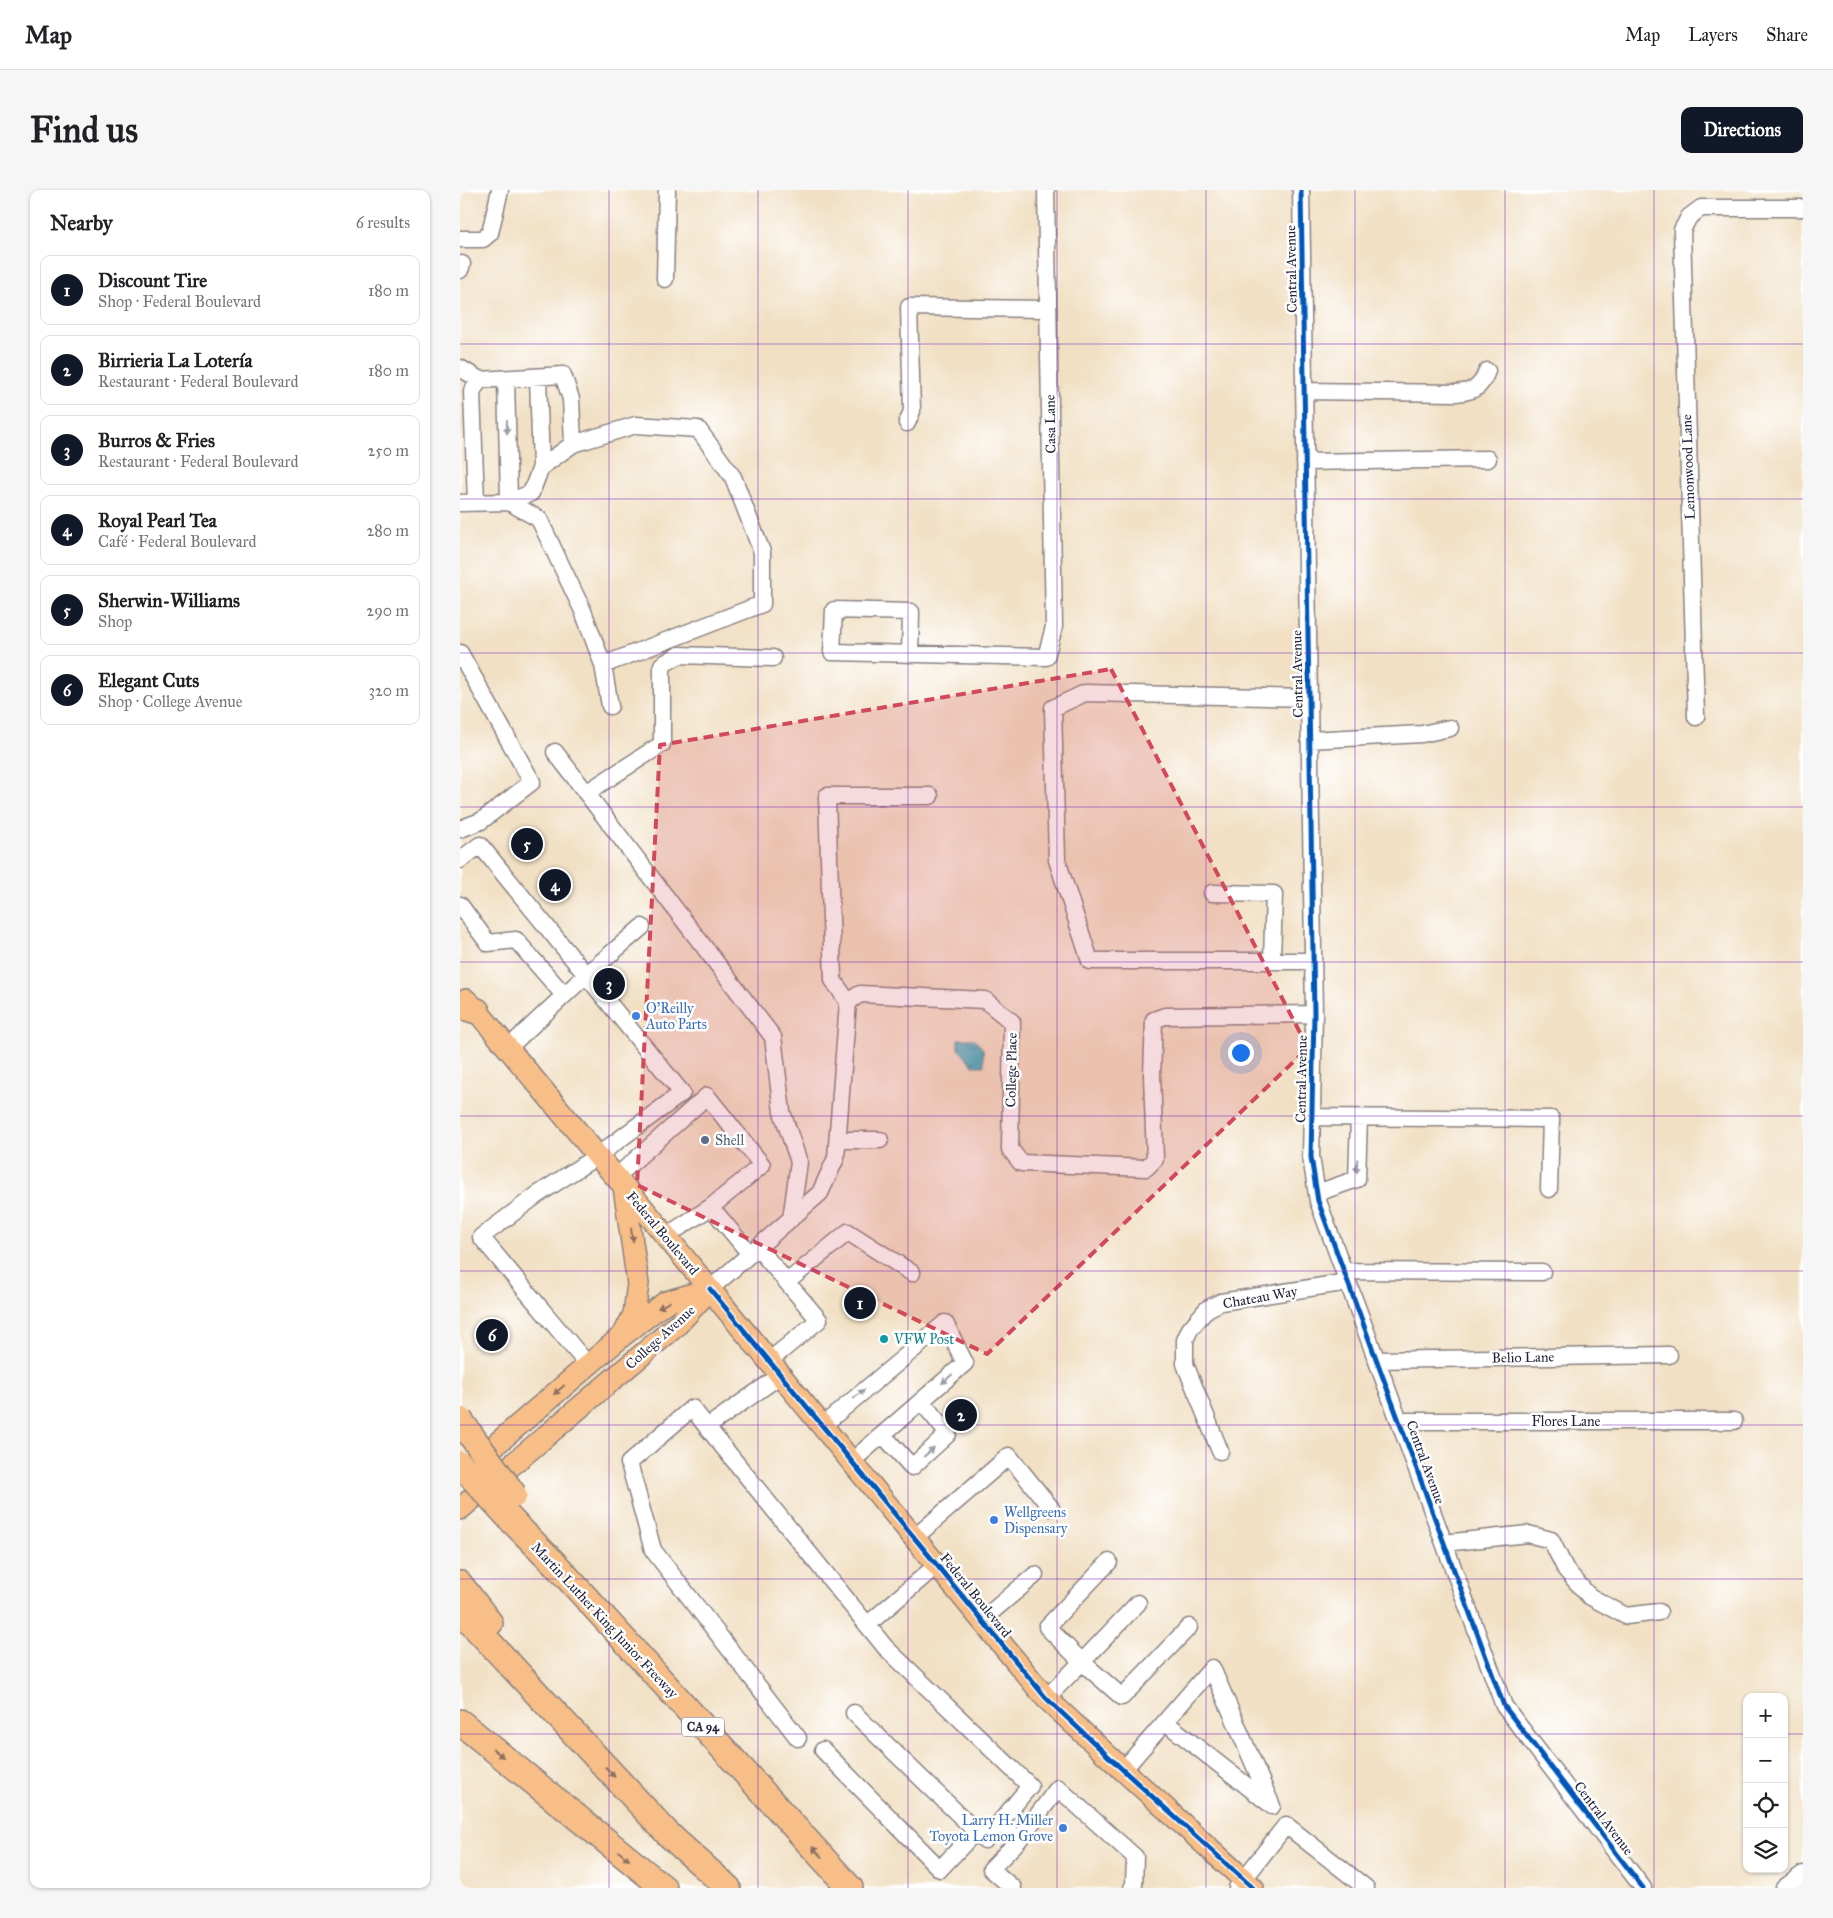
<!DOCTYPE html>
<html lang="en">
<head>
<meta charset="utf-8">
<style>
	body { margin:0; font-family:"IM FELL Great Primer",serif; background:#f6f6f6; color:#202124 }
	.controls { position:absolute; right:15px; bottom:15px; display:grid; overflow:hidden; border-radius:10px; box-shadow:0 1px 4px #0004 }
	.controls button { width:45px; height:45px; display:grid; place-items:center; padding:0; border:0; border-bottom:1px solid #e0e0e0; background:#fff; color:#202124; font:25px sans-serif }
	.you { position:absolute; left:780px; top:862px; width:18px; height:18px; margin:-12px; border:4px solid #fff; border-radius:50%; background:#1a73e8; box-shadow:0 0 0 8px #1a73e833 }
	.badge { display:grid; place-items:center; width:32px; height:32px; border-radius:50%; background:#111827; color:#fff; font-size:16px; font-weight:700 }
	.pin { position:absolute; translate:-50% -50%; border:2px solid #fff; box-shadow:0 1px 5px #0006 }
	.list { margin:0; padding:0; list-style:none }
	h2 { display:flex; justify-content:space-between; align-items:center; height:65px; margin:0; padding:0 20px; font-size:21px }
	h2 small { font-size:16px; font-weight:400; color:#757577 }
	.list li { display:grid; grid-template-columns:32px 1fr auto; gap:15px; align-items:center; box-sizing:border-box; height:70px; margin:0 10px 10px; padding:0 10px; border:1px solid #e0e0e0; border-radius:10px }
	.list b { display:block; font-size:19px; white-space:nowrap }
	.list p { margin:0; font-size:16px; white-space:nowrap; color:#757577 }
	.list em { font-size:16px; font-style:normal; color:#757577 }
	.icon { flex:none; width:28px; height:28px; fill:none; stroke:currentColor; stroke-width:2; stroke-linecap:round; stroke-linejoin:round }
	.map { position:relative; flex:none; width:1343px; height:1698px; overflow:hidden; border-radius:10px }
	header { display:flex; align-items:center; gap:30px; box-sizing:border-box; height:70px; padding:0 25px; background:#fff; border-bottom:1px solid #e0e0e0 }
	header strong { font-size:24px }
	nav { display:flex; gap:28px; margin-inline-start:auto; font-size:18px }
	.intro { display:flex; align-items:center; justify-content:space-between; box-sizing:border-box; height:120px; padding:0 30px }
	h1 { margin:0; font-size:35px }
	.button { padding:12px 22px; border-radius:10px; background:#111827; color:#fff; font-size:18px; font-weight:700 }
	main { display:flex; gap:30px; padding:0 30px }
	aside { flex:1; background:#fff; border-radius:10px; box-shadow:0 1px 4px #0004 }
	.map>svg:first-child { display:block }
	.water { fill:url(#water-ripples); stroke:#346a7f }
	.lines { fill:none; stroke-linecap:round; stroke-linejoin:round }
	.minor-casing { stroke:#8a8180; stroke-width:19 }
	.major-casing { stroke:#8a8180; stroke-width:24 }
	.highway-casing { stroke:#8a8180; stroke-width:28 }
	.minor { stroke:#fff; stroke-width:16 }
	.major { stroke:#f7be87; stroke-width:21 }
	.highway { stroke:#f7be87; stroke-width:25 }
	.highway-bridge-casing { stroke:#8a8180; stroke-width:28; stroke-linecap:butt }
	.highway-bridge { stroke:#f7be87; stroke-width:25 }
	.cycleway-casing { stroke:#fff; stroke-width:8 }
	.cycleway { stroke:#0057b8; stroke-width:5 }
	.oneway { fill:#9c9ca7 }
	.oneway2 { fill:#8c7061 }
	.marked { fill:#d1495b; fill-opacity:0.2; stroke:#d1495b; stroke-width:4; stroke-dasharray:10 6; stroke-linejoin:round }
	.grid { fill:none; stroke:#7b2cbf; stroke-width:1; stroke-opacity:0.55 }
	.shop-dot { fill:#3f7fe0; stroke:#fff; stroke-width:2 }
	.service-dot { fill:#5c6f8a; stroke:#fff; stroke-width:2 }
	.culture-dot { fill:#0f9aa8; stroke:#fff; stroke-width:2 }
	.labels { text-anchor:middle; stroke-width:5; stroke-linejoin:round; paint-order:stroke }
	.shield { fill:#fff; stroke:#646476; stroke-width:1 }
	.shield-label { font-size:12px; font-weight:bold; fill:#22223b }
	.street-label { font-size:14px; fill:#22223b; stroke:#fff }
	.shop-label { font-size:14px; fill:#366cbe; stroke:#fff; text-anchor:start }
	.service-label { font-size:14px; fill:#4e5e75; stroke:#fff; text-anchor:start }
	.culture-label { font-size:14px; fill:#0d838f; stroke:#fff; text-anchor:start }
</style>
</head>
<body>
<header>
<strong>Map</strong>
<nav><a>Map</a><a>Layers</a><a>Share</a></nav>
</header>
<div class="intro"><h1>Find us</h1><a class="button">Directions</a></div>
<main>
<aside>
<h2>Nearby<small>6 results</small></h2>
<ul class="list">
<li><span class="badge">1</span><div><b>Discount Tire</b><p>Shop · Federal Boulevard</p></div><em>180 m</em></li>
<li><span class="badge">2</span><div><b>Birrieria La Lotería</b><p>Restaurant · Federal Boulevard</p></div><em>180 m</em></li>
<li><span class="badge">3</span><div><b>Burros &amp; Fries</b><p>Restaurant · Federal Boulevard</p></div><em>250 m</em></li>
<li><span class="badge">4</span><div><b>Royal Pearl Tea</b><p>Café · Federal Boulevard</p></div><em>280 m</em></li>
<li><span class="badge">5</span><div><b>Sherwin-Williams</b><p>Shop</p></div><em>290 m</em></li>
<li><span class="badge">6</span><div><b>Elegant Cuts</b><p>Shop · College Avenue</p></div><em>320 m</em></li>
</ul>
</aside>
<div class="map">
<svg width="1343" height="1698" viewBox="0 0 1343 1698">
	<defs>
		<pattern id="water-ripples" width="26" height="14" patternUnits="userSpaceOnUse" patternTransform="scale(1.25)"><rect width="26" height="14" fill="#46b2c3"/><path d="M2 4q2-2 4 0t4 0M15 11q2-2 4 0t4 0" fill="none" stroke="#3a90a0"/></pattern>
	</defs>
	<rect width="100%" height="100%" fill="#fff"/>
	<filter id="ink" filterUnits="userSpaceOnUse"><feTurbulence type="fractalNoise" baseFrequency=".02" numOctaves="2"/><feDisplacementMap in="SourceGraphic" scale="10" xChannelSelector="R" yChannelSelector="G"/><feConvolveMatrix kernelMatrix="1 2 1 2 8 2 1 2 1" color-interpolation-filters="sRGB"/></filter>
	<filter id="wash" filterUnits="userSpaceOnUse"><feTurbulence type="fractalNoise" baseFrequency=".0096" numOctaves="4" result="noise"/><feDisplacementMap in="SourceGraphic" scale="20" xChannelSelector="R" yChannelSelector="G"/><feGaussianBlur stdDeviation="1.12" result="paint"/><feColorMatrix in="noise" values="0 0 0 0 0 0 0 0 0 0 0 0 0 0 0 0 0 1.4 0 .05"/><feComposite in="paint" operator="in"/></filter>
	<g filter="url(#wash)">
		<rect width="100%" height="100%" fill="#f1e0c4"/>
		<path class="water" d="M498,849H514L523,859L524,876H514L498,859Z"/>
	</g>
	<g filter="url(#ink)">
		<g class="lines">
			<g class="minor-casing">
				<path id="minor" d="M841,0L854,824L851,967L858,1011L1044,1516L1183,1698
					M0,49H23L30,43L40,0
					M0,80L2,74
					M205,89L207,0
					M0,178L20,190L103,185L111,209L113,254L81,277L71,303L49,312L0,313
					M78,187L81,277
					M46,189L49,312L79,329L123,421L143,475L150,516
					M844,201L996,203C1014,201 1020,199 1027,181
					M447,233L452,221L449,117L587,119
					M113,254L176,235L238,239L273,287L302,362V414L143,475
					M845,272L1028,269
					M16,313L12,201L20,190
					M0,463L72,592L21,631L0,639
					M450,464L451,422L374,420L372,462L586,467L594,437L586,0
					M849,508L625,503L593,518L597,670L630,771H853
					M1236,527L1222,40L1229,27L1241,18H1343
					M849,550L962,544L990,538
					M95,562L313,847L322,922L339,972L331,1029
					M126,603L202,554V475L219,465L313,468
					M0,670L20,655L126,785L182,737
					M752,703L814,704L812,771
					M0,715L28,753L56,750L104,805
					M388,812L400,804L525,810L552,832L550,959L561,973L686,978L695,969L692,885L694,830L705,826L854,824
					M388,812L373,790L367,606H470
					M48,858L126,785L222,903L137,966L77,1005L21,1047L128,1175
					M852,927L1091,929L1089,999
					M378,950H420
					M156,987L247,906L302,975L251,1017L206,1046
					M857,1003L897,989L899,928
					M251,1017L290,1064
					M298,1058L359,1130L309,1171
					M884,1081L1082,1082
					M327,1092L388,1042L452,1083
					M250,1099L360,1003L376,968L388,812
					M917,1170L1209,1165
					M321,1185L247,1237L232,1218L169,1273L193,1360L338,1548
					M939,1231H1274
					M362,1236L485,1133L505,1173L392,1271
					M247,1237L425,1457L570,1596L525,1650L394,1523
					M423,1245L452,1277L488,1244L461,1211
					M760,1261L725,1174V1150L730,1139L747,1119L761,1112L888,1092
					M454,1348L549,1266L591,1318
					M984,1353L1068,1344L1091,1350L1106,1380L1129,1406L1166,1426L1199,1422
					M678,1413L622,1472L662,1507L729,1437
					M522,1430L575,1385
					M407,1435L477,1375
					M586,1508L622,1472L587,1437L649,1372
					M705,1532L810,1614
					M363,1560L480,1679L516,1641
					M663,1580L752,1478L812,1616
					M540,1632L558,1651L598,1598L675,1667L674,1695L672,1698
					M553,1698L531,1679L558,1651
					M777,1698L826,1635L906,1698
					M1324,1698L1343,1684"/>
			</g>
			<g class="major-casing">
				<path id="major" d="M6,810L17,821L141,970L178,1012L586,1508L663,1580L793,1698
					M164,1144L174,1124L178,1094L164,997
					M12,1275L162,1146L206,1112L250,1099
					M0,1319L217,1135L250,1099"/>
			</g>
			<g class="highway-casing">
				<path id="highway" d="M0,816L17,821
					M53,1332L96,1375L390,1698
					M0,1394L30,1433
					M0,1421L209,1645L268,1698
					M0,1532L204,1698"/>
			</g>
			<use href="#minor" class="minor"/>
			<use href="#major" class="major"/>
			<use href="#highway" class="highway"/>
			<g class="highway-bridge-casing">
				<path id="highway-bridge" d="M0,1230L54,1305
					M0,1274L53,1332"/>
			</g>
			<use href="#highway-bridge" class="highway-bridge"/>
			<g class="cycleway-casing">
				<path id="cycleway" d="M841,0L854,824L851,967L858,1011L1044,1516L1183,1698
					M250,1099L586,1508L663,1580L793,1698"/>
			</g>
			<use href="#cycleway" class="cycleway"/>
		</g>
		<defs><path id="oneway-solid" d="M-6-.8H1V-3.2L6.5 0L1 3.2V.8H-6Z" transform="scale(1.25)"/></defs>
		<g class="oneway">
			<use href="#oneway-solid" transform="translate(47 237) rotate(89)"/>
			<use href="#oneway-solid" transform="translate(897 976) rotate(92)"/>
			<use href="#oneway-solid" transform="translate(487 1189) rotate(139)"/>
			<use href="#oneway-solid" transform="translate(399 1204) rotate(-40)"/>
			<use href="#oneway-solid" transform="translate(469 1262) rotate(-42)"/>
		</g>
		<g class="oneway2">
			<use href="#oneway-solid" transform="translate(172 1045) rotate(82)"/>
			<use href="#oneway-solid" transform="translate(204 1115) rotate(150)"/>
			<use href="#oneway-solid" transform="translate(99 1200) rotate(139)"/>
			<use href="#oneway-solid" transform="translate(38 1563) rotate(39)"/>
			<use href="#oneway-solid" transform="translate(150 1582) rotate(47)"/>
			<use href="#oneway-solid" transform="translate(357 1662) rotate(-132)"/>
			<use href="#oneway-solid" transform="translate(164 1666) rotate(39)"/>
		</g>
	</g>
	<path class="marked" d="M651,479L848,858L527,1164L177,995L200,555Z"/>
	<path class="grid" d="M149,0V1698M298,0V1698M448,0V1698M597,0V1698M746,0V1698M895,0V1698M1045,0V1698M1194,0V1698M0,154H1343M0,309H1343M0,463H1343M0,617H1343M0,772H1343M0,926H1343M0,1081H1343M0,1235H1343M0,1389H1343M0,1544H1287M1324,1544H1343"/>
	<g class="shop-dot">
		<circle cx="176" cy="826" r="5"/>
		<circle cx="534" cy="1330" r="5"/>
		<circle cx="603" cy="1638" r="5"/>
	</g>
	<circle class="service-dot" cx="245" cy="950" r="5"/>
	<circle class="culture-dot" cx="424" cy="1149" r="5"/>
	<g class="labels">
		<rect class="shield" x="222" y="1527.5" width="42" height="19" rx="4"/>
		<g class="shield-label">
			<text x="243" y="1541">CA 94</text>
		</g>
		<g class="street-label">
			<text transform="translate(831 79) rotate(-91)" y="5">Central Avenue</text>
			<text transform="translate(590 234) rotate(-91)" y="5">Casa Lane</text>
			<text transform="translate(1228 277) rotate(-92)" y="5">Lemonwood Lane</text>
			<text transform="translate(837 484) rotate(-91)" y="5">Central Avenue</text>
			<text transform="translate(551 880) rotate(-89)" y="5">College Place</text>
			<text transform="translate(841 889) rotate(-89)" y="5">Central Avenue</text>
			<text transform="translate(203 1043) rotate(50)" y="5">Federal Boulevard</text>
			<text transform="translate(800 1107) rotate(-10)" y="5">Chateau Way</text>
			<text transform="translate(200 1147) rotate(-42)" y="5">College Avenue</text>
			<text transform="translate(1063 1167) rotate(-1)" y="5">Belio Lane</text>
			<text x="1106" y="1236">Flores Lane</text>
			<text transform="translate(966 1272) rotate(70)" y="5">Central Avenue</text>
			<text transform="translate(516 1405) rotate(51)" y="5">Federal Boulevard</text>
			<text transform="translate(145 1430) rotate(47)" y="5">Martin Luther King Junior Freeway</text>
			<text transform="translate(1144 1628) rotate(53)" y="5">Central Avenue</text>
		</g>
		<g class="shop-label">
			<text x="186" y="823">O'Reilly<tspan x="186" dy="16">Auto Parts</tspan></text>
			<text x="544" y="1327">Wellgreens<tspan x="544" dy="16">Dispensary</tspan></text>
			<text x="593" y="1635" text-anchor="end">Larry H. Miller<tspan x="593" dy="16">Toyota Lemon Grove</tspan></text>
		</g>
		<g class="service-label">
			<text x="255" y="955">Shell</text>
		</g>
		<g class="culture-label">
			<text x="434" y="1154">VFW Post</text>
		</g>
	</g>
</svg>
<div class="controls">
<button>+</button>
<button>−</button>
<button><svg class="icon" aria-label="locate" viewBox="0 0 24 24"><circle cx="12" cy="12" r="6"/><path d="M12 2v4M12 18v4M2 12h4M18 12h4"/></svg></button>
<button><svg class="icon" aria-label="layers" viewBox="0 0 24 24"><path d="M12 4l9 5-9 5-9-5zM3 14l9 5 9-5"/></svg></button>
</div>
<div class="you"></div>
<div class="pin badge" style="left:400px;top:1113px">1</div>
<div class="pin badge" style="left:501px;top:1225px">2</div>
<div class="pin badge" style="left:149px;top:794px">3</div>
<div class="pin badge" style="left:95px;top:695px">4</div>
<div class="pin badge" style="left:67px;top:654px">5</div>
<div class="pin badge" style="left:32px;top:1145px">6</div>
</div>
</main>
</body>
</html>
